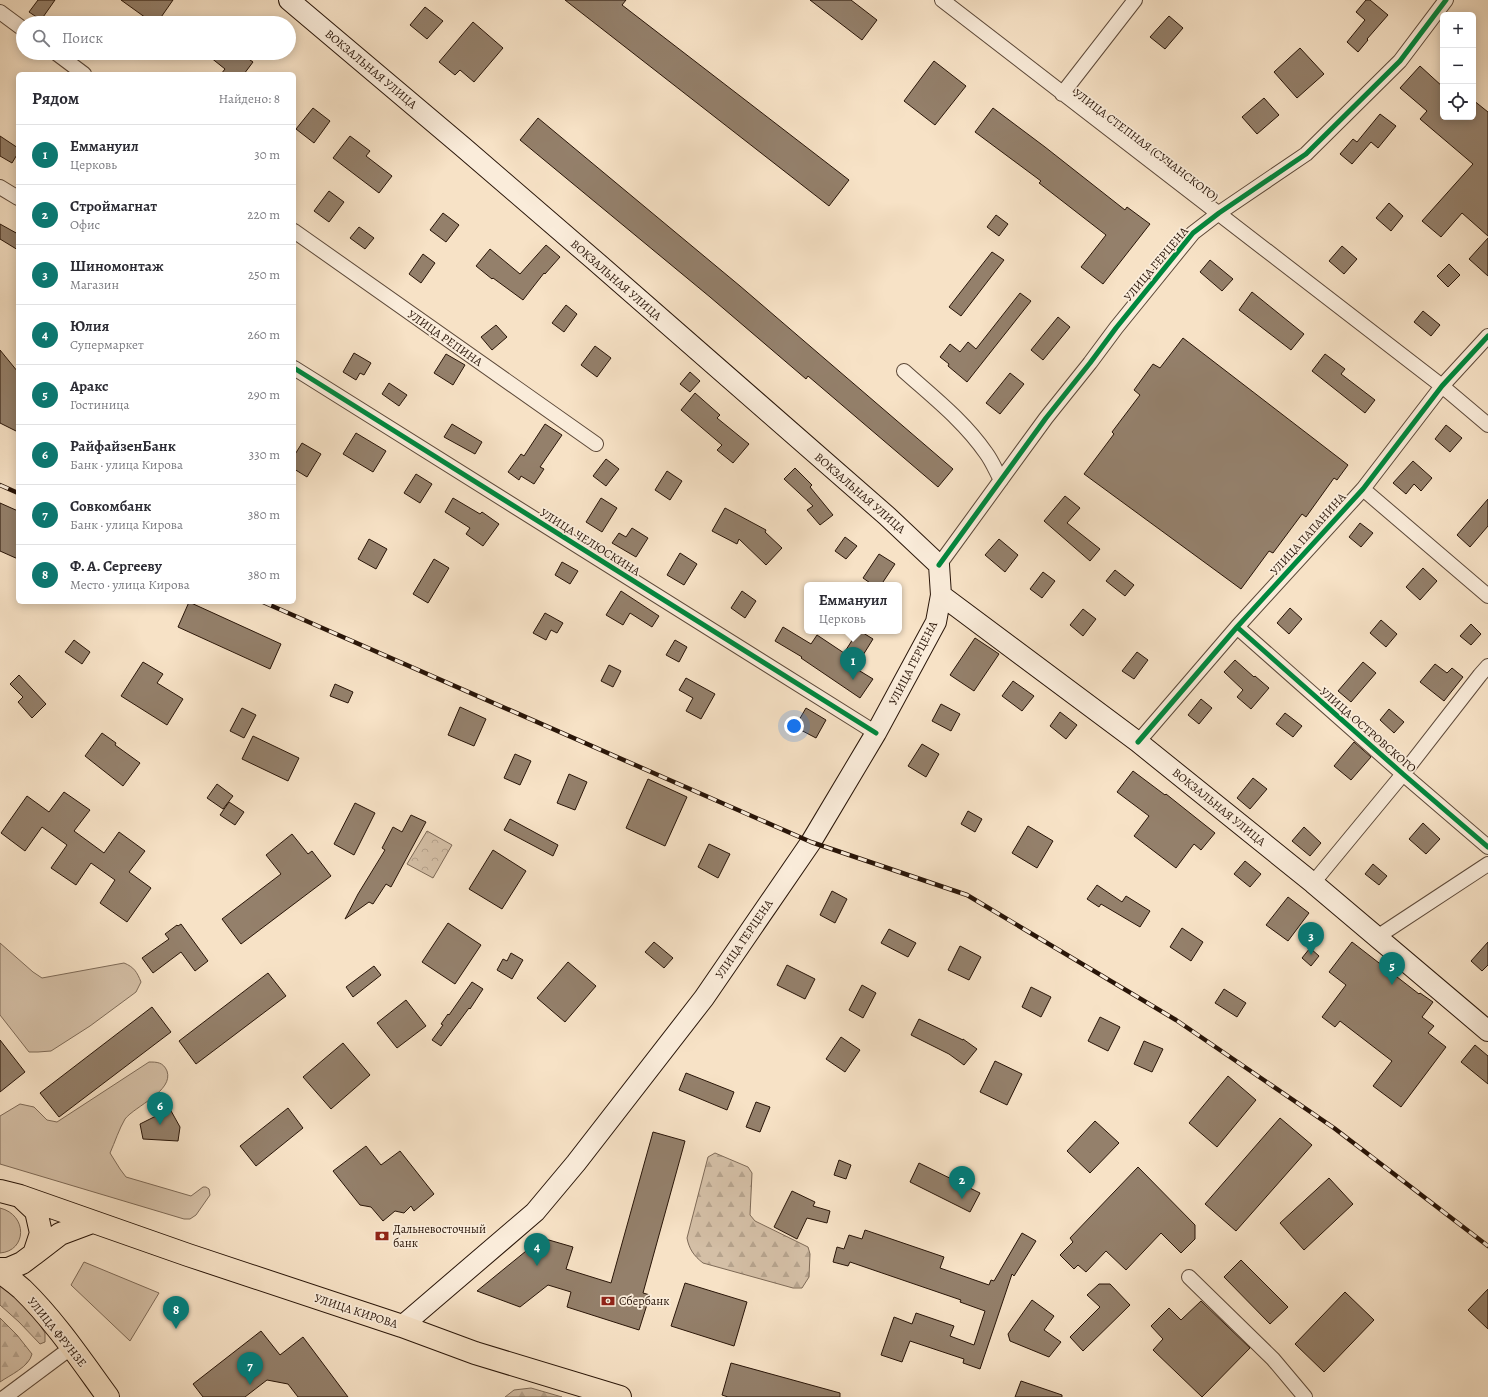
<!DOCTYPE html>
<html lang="ru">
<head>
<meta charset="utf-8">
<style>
	body { margin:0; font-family:Alegreya,serif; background:#f2f2f3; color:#2b2b33 }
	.controls { position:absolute; right:12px; top:12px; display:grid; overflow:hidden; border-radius:6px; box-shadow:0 2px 10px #0003 }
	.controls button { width:36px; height:36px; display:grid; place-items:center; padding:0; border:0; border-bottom:1px solid #e1e1e2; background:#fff; color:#2b2b33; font:20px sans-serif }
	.you { position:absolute; left:794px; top:726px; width:14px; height:14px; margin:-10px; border:3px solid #fff; border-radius:50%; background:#1a73e8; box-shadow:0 0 0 6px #1a73e833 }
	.badge { display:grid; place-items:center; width:26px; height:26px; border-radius:50%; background:#0f766e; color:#fff; font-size:13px; font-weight:700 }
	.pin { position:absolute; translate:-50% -33px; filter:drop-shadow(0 1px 2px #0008) }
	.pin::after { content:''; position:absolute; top:21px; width:14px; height:12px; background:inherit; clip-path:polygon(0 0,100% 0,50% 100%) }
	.popup { position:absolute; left:804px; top:582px; width:98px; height:52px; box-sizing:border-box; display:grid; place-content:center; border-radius:6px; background:#fff; filter:drop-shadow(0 1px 3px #0005); font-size:13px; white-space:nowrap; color:#7c7c81 }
	.popup b { font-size:15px; color:#2b2b33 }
	.popup::after { content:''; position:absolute; left:50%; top:100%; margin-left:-8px; border:8px solid transparent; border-top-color:#fff }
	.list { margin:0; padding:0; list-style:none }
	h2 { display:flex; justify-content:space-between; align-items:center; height:52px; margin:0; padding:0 16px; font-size:17px }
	h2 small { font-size:13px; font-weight:400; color:#7c7c81 }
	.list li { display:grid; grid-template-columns:26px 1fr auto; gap:12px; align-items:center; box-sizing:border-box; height:60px; padding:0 16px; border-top:1px solid #e1e1e2 }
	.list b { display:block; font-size:15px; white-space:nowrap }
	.list p { margin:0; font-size:13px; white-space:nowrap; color:#7c7c81 }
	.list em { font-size:13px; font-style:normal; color:#7c7c81 }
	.icon { flex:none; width:22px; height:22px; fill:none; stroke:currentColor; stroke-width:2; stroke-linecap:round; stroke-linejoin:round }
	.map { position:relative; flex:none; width:1488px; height:1397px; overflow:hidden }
	.search { position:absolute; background:#fff; box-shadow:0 2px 10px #0003; left:16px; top:16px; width:280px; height:44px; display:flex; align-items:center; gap:10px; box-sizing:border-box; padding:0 14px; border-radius:22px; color:#7c7c81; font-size:15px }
	.panel { position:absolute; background:#fff; box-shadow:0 2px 10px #0003; left:16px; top:72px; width:280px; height:532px; border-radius:6px }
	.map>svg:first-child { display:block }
	.grass { fill:#d4bfa6; stroke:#7e6a57 }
	.forest { fill:url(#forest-firs); stroke:#7e6a57 }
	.park { fill:url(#park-crowns); stroke:#7e6a57 }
	.building { fill:#94806b; stroke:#291508 }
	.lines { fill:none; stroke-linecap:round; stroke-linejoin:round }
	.minor-casing { stroke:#5c4838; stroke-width:16 }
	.secondary-casing { stroke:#291508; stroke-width:22 }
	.primary-casing { stroke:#291508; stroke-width:24 }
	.minor { stroke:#faecda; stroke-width:14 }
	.secondary { stroke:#faecda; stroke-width:20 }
	.primary { stroke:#f7e2c6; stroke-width:22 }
	.rail-casing { stroke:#291508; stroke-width:4.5 }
	.rail { stroke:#faecda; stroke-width:3; stroke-dasharray:9; stroke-linecap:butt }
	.cycleway-casing { stroke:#faecda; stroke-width:8 }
	.cycleway { stroke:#00873e; stroke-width:5 }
	.labels { text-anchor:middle; stroke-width:3.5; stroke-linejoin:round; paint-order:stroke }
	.street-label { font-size:12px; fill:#291508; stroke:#faecda }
	.poi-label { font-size:12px; fill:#291508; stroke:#faecda; text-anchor:start }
</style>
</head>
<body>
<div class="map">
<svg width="1488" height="1397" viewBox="0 0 1488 1397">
	<defs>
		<pattern id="forest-firs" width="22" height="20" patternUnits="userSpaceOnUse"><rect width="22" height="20" fill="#d4bfa6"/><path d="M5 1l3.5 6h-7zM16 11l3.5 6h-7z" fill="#b6a38d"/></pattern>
		<pattern id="park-crowns" width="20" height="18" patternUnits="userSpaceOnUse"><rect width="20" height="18" fill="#d4bfa6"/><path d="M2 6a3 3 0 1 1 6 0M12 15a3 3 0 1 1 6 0" fill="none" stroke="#b6a38d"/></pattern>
	</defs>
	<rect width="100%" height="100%" fill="#f7e2c6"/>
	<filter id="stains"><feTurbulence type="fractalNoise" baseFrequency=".005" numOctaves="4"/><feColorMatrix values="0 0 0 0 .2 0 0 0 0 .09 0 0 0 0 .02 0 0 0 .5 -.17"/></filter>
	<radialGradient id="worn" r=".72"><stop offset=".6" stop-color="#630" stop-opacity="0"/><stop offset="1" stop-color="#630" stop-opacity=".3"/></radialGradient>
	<path class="grass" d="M0,943L33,972L42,978L124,963C134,967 137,972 141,982L136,992L90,1026L51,1051L38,1052H29L0,1015Z
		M149,1062C157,1062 163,1062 167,1071C174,1091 135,1106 125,1119C119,1129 115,1142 110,1153L120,1169L126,1177L191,1196L203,1187H206L209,1189L210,1195L196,1215L190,1219H184L0,1164V1116L20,1104L34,1107L47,1120L57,1122Z
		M0,1208C28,1215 27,1251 0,1253Z
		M84,1262L159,1293L130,1341L71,1285Z"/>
	<path class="forest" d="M715,1153L748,1167L752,1173L750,1215L755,1221L808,1247L810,1254L809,1277L802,1288H793L703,1263C694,1256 689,1249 687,1238L708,1157Z
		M0,1283L32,1313L45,1333V1342L40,1344L19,1322L0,1305Z
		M0,1318L17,1335L32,1354C29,1367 10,1375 0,1382Z
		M531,1388L562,1397H505L514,1390Z"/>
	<path class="park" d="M427,831L452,845L433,878L407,864Z"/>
	<path class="building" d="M38,0H55L41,20L29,12Z
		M121,0H173L157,23H153Z
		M565,0H626L622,5L849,180L829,206Z
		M810,0H851L877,20L862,40Z
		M1366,0H1370L1388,15L1367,39L1368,40L1358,52L1347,42L1365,20L1356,12Z
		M425,7L443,21L427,39L410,25Z
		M1169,16L1183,28L1165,49L1150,37Z
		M473,22L503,48L474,82L460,70L455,75L439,62Z
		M1300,48L1324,74L1297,98L1274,72Z
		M205,53H240L253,62L244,74H221L225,69Z
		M934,61L966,86L935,125L904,101Z
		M1420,66L1443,87V117H1473V100L1488,112V236L1462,213L1441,237L1422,221L1473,164L1420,119L1427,111L1400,88Z
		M1264,98L1279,115L1257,134L1242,117Z
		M313,108L330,121L314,143L296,129Z
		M993,108L1045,147L1125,210L1127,207L1150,224L1103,284L1081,267L1106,235L1039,183L1041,181L975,132Z
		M1380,114L1396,126L1378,148L1371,142L1352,164L1340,154L1353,139L1357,142Z
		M538,118L740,286L953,469L938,487L808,376L806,379L710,297L520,140Z
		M0,136L18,148V153L12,163L0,156Z
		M350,136L370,151L366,156L392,176L379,193L333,158Z
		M329,191L344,202L329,222L314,211Z
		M1389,203L1403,216L1391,231L1376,218Z
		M443,213L459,225L446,242L430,230Z
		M996,215L1008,224L999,236L987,227Z
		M0,224L18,234V250L0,239Z
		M359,227L374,238L365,249L350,238Z
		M1488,238V276L1469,259Z
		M546,245L560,257L545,274L544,273L523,300L493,278L492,279L476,266L490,249L520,274Z
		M1342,246L1357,259L1344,274L1329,261Z
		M992,252L1004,260L961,316L949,307Z
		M423,254L435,263L421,283L409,274Z
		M1210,260L1233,279L1222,291L1200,272Z
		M1449,264L1460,275L1448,287L1437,276Z
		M1252,292L1304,334L1291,350L1239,310Z
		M1020,293L1031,301L967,382L948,366L949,364L940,357L950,344L960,352L968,342L976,349Z
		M566,305L577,314L564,332L552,323Z
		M1423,311L1440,325L1431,336L1414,322Z
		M1058,317L1070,327L1043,360L1031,350Z
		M496,325L507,337L492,350L481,337Z
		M1183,338L1348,465L1337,480L1334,478L1306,517L1302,514L1273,553L1269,551L1241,589L1084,474L1114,434L1112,432L1140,395L1134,390L1153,364L1160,368Z
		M595,346L611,358L597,377L581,365Z
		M0,350L18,372V432L0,423Z
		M354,353L371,363L364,375L360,373L356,380L343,372Z
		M446,354L465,365L453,385L434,373Z
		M1325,354L1345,369L1341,374L1375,400L1365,413L1312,371Z
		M690,372L700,381L690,392L680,384Z
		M1010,373L1024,384L1000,414L986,403Z
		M389,383L407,395L399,406L382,394Z
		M695,393L720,415L717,418L749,444L733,463L717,450L722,445L681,410Z
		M452,424L482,442L475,454L444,437Z
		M545,424L562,435L540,467L544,469L534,484L521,476L519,480L508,472L521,454L524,456Z
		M1446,425L1462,438L1450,452L1435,439Z
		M356,433L386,451L373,472L343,454Z
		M302,443L321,454L307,477L294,469V456Z
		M606,459L619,469L606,486L593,476Z
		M1413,461L1432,478L1421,491L1414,484L1406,494L1393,483Z
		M795,468L812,485L810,487L833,515L820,525L807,510L813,506L784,479Z
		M667,471L682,481L670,500L655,490Z
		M416,474L432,484L420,503L404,493Z
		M1065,496L1080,508L1067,523L1100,549L1090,561L1044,521Z
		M453,498L480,514L482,512L499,524L483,546L466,534L470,528L445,512Z
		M601,498L617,508L602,532L586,522Z
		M1488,499V526L1470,547L1457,535Z
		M0,503L18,511V559L0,551Z
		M725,508L766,530L765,532L782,548L766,565L739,539L737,544L712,531Z
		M1360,523L1373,533L1361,547L1349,537Z
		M632,528L648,538L636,557L612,543L619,533L626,537Z
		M845,537L857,546L846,559L835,551Z
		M369,539L387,549L376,569L358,559Z
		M999,539L1018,555L1005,572L985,555Z
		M680,553L697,564L684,585L667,575Z
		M879,554L895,564L881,585H873L863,578Z
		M434,559L449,568L428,603L413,594Z
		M562,562L578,571L570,584L555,575Z
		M1423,568L1437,581L1420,600L1406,587Z
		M1115,570L1134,585L1125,596L1106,581Z
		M1043,572L1055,581L1042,598L1030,589Z
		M621,591L659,616L652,627L630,613L623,625L606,615Z
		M742,591L756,601L745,618L731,608Z
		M189,602L281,644L270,669L178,627Z
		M1290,608L1302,619L1289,634L1277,623Z
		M1083,609L1096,619L1083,636L1070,625Z
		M545,613L563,623L557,633L551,630L546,640L533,633Z
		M1381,620L1397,634L1386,647L1370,633Z
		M1471,624L1481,634L1471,645L1460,636Z
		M783,627L811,644L817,635L844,653L858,631H860L873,639L855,668L873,679L860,698L801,658L802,657L775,641Z
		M975,638L999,654L974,691L950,675Z
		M74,640L90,652L82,664L65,652Z
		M675,640L687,647L679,662L666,655Z
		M1137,652L1148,660L1134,679L1122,671Z
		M1235,660L1254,677L1255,676L1269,688L1251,709L1237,697L1243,690L1224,672Z
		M143,662L163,674L157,683L183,699L167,725L121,696Z
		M1363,662L1376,673L1351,702L1338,691Z
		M1435,664L1447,673L1452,668L1463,677L1444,701L1420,682Z
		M609,665L621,671L613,687L601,681Z
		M19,675L46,704L32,718L18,702L23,697L10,684Z
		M686,678L715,694L701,719L686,711L693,698L679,690Z
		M1013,681L1034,696L1022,711L1002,696Z
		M335,684L353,692L348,703L330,696Z
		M1201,699L1212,708L1199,724L1188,715Z
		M941,704L960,714L951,731L932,721Z
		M460,707L486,719L474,746L448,735Z
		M242,708L256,715L244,738L230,731Z
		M806,708L826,720L816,738L795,727Z
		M1389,709L1404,722L1394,733L1380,720Z
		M1060,712L1077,725L1066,739L1050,726Z
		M1285,713L1302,726L1293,737L1276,724Z
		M102,733L116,743L115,745L140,763L123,786L85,756Z
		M253,736L299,758L288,781L242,759Z
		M1354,742L1371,757L1351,780L1334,766Z
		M922,744L939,754L926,777L908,766Z
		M515,754L531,761L520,785L504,778Z
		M1133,771L1165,795L1166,794L1215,833L1201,850L1194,844L1176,868L1134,836L1149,816L1117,792Z
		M569,774L587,782L575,810L557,803Z
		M1253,778L1267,789L1250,809L1237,798Z
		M648,779L687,797L665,846L626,828Z
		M217,784L233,796L223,809L207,798Z
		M64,792L90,810L74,831L104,853L119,832L145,851L129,872L151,888L127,922L100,903L115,880L91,863L76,885L51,868L67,845L42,827L25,851L1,833L27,796L49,812Z
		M229,802L244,812L235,825L220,815Z
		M355,803L375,813L354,855L334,844Z
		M968,811L982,819L975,832L961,824Z
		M411,815L426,822L391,887L386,884L373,904L369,902L345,919L358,894L385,850L382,848L393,827L402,832Z
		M510,819L558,845L553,856L504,830Z
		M1423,823L1440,839L1426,854L1409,839Z
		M1028,826L1053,841L1037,868L1012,853Z
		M1304,827L1321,843L1310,856L1292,841Z
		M292,834L308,854L312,851L331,876L241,944L222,919L281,874L266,855Z
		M709,844L730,854L718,878L698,867Z
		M493,850L526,871L502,909L469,889Z
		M1245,861L1261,874L1250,887L1234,874Z
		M1373,864L1387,876L1379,885L1365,874Z
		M1097,885L1122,902L1126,896L1150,911L1140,927L1101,904L1099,907L1087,899Z
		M832,891L847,899L835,923L820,915Z
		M1288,897L1309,913L1288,941L1266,925Z
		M448,923L481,945L455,984L422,962Z
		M181,924L208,961L195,971L181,952L153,973L142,958L169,939L165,934L177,925L178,926Z
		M1182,928L1203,942L1191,961L1170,947Z
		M889,929L916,943L908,957L881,943Z
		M654,942L673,958L664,968L645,952Z
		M1352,942L1419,994L1420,993L1433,1002L1422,1017L1434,1026L1428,1033L1446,1047L1401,1107L1373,1086L1392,1061L1340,1021L1335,1027L1322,1017L1346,985L1329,972Z
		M1488,942V965L1482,971L1471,961Z
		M960,946L981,957L969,980L948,970Z
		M1310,948L1319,956L1311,966L1302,958Z
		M511,953L523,960L512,979L497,970L503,959L507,961Z
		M568,962L596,986L565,1022L537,998Z
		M787,965L815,979L805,999L777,985Z
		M374,966L381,975L353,997L346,987Z
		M268,973L286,996L196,1064L179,1041Z
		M472,982L483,989L470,1009L469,1008L441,1046L432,1040L443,1025L441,1024L448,1014L449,1015Z
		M862,985L876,993L863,1018L849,1010Z
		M1031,987L1051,997L1041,1017L1022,1007Z
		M1224,989L1246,1003L1237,1017L1215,1003Z
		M406,1000L426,1026L397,1048L377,1023Z
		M152,1007L171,1032L59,1117L40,1093Z
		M1100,1017L1120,1027L1108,1051L1088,1041Z
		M919,1019L963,1040V1039L977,1049L964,1065L949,1054L911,1035Z
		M841,1037L860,1050L845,1072L826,1059Z
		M0,1040L25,1072L0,1092Z
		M1144,1041L1163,1049L1152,1072L1134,1064Z
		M343,1043L370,1075L331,1109L303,1077Z
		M1475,1045L1488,1056V1084L1461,1062Z
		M995,1061L1022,1074L1007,1105L980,1092Z
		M686,1073L734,1092L727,1110L679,1090Z
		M1228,1076L1256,1100L1217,1147L1189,1123Z
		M756,1102L770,1107L760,1132L746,1127Z
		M288,1108L303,1128L256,1166L240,1146Z
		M170,1109L180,1127L178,1141L143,1139L140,1124Z
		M1280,1118L1312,1145L1236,1231L1205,1204Z
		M1095,1121L1119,1143L1090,1173L1067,1151Z
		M653,1132L685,1141L643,1293L650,1295L639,1330L567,1307L571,1292L548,1285L520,1307L477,1291L542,1238L573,1247L566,1269L611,1283Z
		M366,1146L381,1165L400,1151L434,1194L414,1211L411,1206L404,1213L395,1211L383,1221L371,1207L360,1205L333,1171Z
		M839,1160L851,1165L846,1179L834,1175Z
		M919,1163L980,1193L970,1212L910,1182Z
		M1138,1167L1195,1225V1239L1181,1253L1161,1233L1126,1270L1106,1251L1086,1272L1078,1265L1074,1269L1060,1255L1073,1242L1070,1238Z
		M1329,1178L1353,1204L1304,1250L1280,1223Z
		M792,1191L815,1202L813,1206L830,1211L827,1223L807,1218L797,1239L774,1227Z
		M865,1230L944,1257L940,1268L989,1285L991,1280L994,1281L1022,1233L1036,1241L1014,1276L1012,1274L980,1369L963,1363L964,1359L910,1341L902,1362L881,1355L894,1317L912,1324L916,1313L954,1326L950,1336L974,1345L985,1311L960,1302L961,1300L850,1262L848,1266L833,1262L837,1247L844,1249L849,1235L862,1239Z
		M1241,1260L1288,1307L1270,1324L1224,1277Z
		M685,1283L747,1302L734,1346L671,1326Z
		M1099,1284H1110L1130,1305L1083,1351L1070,1337L1100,1307L1087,1295Z
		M1488,1289V1329L1468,1310Z
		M1345,1292L1374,1320L1324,1372L1295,1344Z
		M1032,1300L1054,1316L1044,1330L1061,1342L1049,1357L1010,1341L1008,1334Z
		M1201,1301L1250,1348L1202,1397L1153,1350L1163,1339L1151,1326L1169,1308L1181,1320Z
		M261,1331L280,1355L303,1337L348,1397H298L288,1384L267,1380L245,1397H203L193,1384Z
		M731,1363L840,1393V1397H728L722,1395Z
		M1021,1381L1062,1395V1397H1015Z"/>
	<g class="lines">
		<g class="minor-casing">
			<path id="minor" d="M942,0L1442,386L1488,425
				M0,12L23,29
				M56,53L84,74
				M1062,94L1135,0
				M0,187L18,198
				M294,231L596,444
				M294,368L876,733
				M904,371C933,397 964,421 986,453C992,461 996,471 1001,480
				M1363,489L1488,596
				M939,565L1046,418L1090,363L1116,328L1193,233L1219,213L1306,154L1400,61L1446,0
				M1237,627L1403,774L1488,847
				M1138,742L1237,627L1363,489L1442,386L1488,336
				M1313,883L1403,774L1480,675L1488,666
				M1377,937L1488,864
				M1189,1277L1273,1359L1305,1397
				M5,1397L72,1347"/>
		</g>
		<g class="secondary-casing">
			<path id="secondary" d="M289,0L463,147L593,259L887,516L939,565L941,595L936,622L876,733L811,842L704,998L576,1163L535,1212L402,1326
				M941,595L1138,742L1313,883L1488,1031"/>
		</g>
		<g class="primary-casing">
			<path id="primary" d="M0,1191L20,1196L188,1255L402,1326L475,1353L620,1397
				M34,1254L60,1234L92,1222
				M0,1269H8L22,1263L34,1254L41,1233L36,1211L21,1197
				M0,1272C7,1277 15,1283 22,1289C55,1321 81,1360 108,1397"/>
		</g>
		<use href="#minor" class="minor"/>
		<use href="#secondary" class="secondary"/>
		<use href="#primary" class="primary"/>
		<g class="rail-casing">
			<path id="rail" d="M0,485L18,493
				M263,602L811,842L967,895L1176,1020L1334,1128L1488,1246"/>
		</g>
		<use href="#rail" class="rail"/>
		<g class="cycleway-casing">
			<path id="cycleway" d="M294,368L876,733
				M939,565L1046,418L1090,363L1116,328L1193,233L1219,213L1306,154L1400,61L1446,0
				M1237,627L1403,774L1488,847
				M1138,742L1237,627L1363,489L1442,386L1488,336"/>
		</g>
		<use href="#cycleway" class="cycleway"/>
	</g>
	<defs>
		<g id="bank-bare" transform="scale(1.08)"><path d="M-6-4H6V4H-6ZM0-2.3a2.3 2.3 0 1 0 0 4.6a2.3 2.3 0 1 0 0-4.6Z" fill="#8f2418" stroke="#faecda" stroke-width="2.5" paint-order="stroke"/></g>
	</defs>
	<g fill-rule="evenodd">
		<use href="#bank-bare" x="382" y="1236"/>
		<use href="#bank-bare" x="608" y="1301"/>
	</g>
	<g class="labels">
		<g class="street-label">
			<text transform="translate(371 69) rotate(40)" y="4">ВОКЗАЛЬНАЯ УЛИЦА</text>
			<text transform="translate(1146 145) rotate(37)" y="4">УЛИЦА СТЕПНАЯ (СУЧАНСКОГО)</text>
			<text transform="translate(1156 264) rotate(-50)" y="4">УЛИЦА ГЕРЦЕНА</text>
			<text transform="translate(616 280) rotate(41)" y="4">ВОКЗАЛЬНАЯ УЛИЦА</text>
			<text transform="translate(445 338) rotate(35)" y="4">УЛИЦА РЕПИНА</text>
			<text transform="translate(860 493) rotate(41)" y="4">ВОКЗАЛЬНАЯ УЛИЦА</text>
			<text transform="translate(1308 534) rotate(-48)" y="4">УЛИЦА ПАПАНИНА</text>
			<text transform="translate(590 542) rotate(32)" y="4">УЛИЦА ЧЕЛЮСКИНА</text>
			<text transform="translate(913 663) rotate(-63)" y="4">УЛИЦА ГЕРЦЕНА</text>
			<text transform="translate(1368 730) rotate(41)" y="4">УЛИЦА ОСТРОВСКОГО</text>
			<text transform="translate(1219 807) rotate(39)" y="4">ВОКЗАЛЬНАЯ УЛИЦА</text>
			<text transform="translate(744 939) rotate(-56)" y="4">УЛИЦА ГЕРЦЕНА</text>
			<text transform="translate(356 1311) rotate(18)" y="4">УЛИЦА КИРОВА</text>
			<text transform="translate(57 1332) rotate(51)" y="4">УЛИЦА ФРУНЗЕ</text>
		</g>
		<g class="poi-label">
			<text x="393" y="1233">Дальневосточный<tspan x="393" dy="14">банк</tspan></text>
			<text x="619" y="1305">Сбербанк</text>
		</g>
	</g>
	<rect width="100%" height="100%" filter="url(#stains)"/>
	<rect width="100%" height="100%" fill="url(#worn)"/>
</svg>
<div class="controls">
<button>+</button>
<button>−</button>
<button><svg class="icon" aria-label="locate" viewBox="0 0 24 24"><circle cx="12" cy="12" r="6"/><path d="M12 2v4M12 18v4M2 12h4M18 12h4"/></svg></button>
</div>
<div class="you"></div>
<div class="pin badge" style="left:853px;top:680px">1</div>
<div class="popup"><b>Еммануил</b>Церковь</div>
<div class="pin badge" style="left:962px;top:1199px">2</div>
<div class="pin badge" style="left:1311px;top:955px">3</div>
<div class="pin badge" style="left:537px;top:1266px">4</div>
<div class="pin badge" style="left:1392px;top:985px">5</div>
<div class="pin badge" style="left:160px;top:1125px">6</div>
<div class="pin badge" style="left:250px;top:1385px">7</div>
<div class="pin badge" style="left:176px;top:1329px">8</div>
<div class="search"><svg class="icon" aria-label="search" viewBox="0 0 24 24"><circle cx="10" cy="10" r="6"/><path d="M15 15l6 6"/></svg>Поиск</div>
<section class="panel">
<h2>Рядом<small>Найдено: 8</small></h2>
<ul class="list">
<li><span class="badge">1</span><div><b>Еммануил</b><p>Церковь</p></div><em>30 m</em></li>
<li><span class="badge">2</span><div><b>Строймагнат</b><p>Офис</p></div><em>220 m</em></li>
<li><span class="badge">3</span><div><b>Шиномонтаж</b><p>Магазин</p></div><em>250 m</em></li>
<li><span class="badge">4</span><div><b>Юлия</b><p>Супермаркет</p></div><em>260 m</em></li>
<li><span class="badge">5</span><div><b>Аракс</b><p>Гостиница</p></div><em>290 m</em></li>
<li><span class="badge">6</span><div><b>РайфайзенБанк</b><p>Банк · улица Кирова</p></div><em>330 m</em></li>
<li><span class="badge">7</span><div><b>Совкомбанк</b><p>Банк · улица Кирова</p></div><em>380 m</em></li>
<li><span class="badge">8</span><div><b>Ф. А. Сергееву</b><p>Место · улица Кирова</p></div><em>380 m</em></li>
</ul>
</section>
</div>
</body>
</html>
